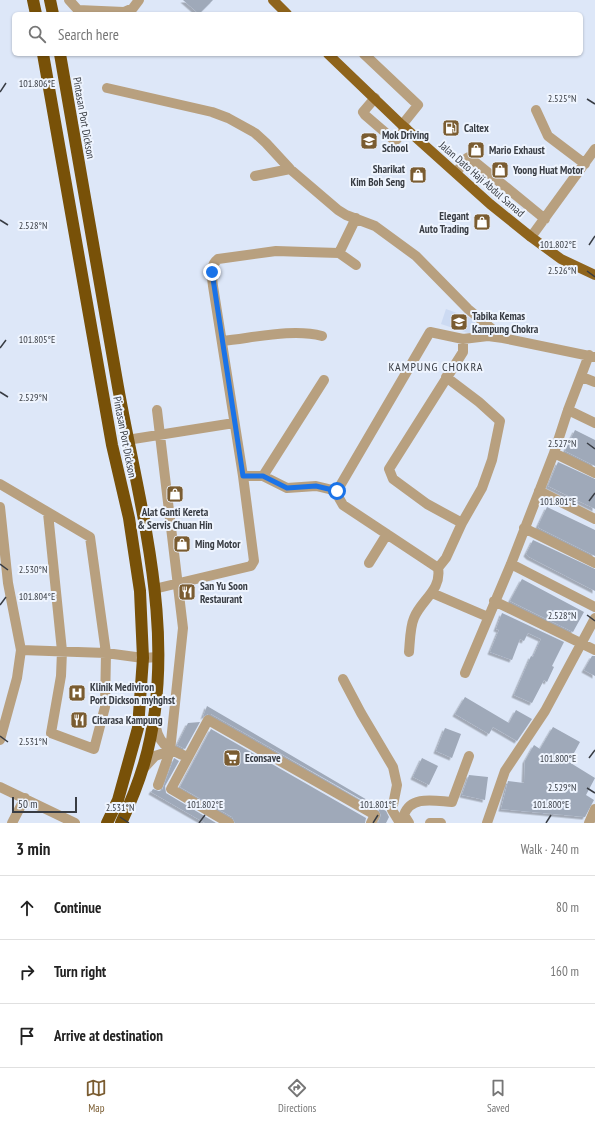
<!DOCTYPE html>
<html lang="en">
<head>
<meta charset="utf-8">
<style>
	body { margin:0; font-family:"PT Sans Narrow",sans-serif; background:#f2f2f2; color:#222 }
	.scale { position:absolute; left:12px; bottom:10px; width:65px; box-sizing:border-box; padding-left:4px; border:2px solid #383c43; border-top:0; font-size:11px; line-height:14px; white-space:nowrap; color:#383c43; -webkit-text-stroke:3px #eef4fe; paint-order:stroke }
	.stop { position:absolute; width:12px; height:12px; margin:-9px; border:3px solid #1a73e8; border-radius:50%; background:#fff }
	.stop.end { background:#1a73e8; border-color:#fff; box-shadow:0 1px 4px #0008 }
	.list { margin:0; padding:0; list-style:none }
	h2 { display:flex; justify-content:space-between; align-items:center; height:52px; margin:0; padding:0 16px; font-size:17px }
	h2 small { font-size:13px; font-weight:400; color:#767676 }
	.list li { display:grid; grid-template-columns:26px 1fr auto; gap:12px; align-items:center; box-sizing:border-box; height:64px; padding:0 16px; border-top:1px solid #e0e0e0 }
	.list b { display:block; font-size:15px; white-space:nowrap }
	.list em { font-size:13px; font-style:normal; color:#767676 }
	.icon { flex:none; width:22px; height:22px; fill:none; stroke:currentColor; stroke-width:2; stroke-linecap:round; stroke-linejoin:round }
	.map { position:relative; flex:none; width:595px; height:823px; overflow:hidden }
	.search { position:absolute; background:#fff; box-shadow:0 1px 3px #0004; left:12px; right:12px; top:12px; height:44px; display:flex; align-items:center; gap:10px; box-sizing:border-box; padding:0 14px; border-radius:6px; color:#767676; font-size:15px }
	.sheet { height:244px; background:#fff }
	nav { display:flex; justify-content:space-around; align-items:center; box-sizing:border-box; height:56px; border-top:1px solid #e0e0e0; background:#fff; font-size:11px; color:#767676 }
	nav a { display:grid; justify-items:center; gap:2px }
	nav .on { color:#7a5c31 }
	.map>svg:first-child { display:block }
	.built { fill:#ccdaf2 }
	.building { fill:#9fa9b9; filter:url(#shadow) }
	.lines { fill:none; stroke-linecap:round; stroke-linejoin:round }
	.minor { stroke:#b8a07f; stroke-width:10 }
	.major { stroke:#8f641c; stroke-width:10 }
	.highway { stroke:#785108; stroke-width:12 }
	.route { stroke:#1a73e8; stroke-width:5 }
	.ticks { fill:none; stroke:#383c43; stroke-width:1.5 }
	.labels { text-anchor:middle; stroke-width:4; stroke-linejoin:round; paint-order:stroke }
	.street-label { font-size:11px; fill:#383c43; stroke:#eef4fe }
	.poi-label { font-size:11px; font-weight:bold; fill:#383c43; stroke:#eef4fe; text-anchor:start }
	.neighbourhood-label { font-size:12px; letter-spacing:1px; fill:#383c43; stroke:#eef4fe }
	.ticks-label { font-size:10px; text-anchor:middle; fill:#383c43; stroke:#eef4fe; stroke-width:4; stroke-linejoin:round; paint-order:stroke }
</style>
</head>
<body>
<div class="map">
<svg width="595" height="823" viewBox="0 0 595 823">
	<defs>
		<filter id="shadow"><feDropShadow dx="-2.5" dy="2.5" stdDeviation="0" flood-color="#0004"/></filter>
	</defs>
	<rect width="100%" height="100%" fill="#dde7f8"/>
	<path class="built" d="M446,309L476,320L471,334L441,324Z"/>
	<path class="building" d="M183,0H213L199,14Z
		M575,430L595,440V466L565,451Z
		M558,462L595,479V509L548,486Z
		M547,507L595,530V556L539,528L538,526Z
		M533,540L595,569V591L529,557L526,554Z
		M522,579L584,612L573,632L510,601Z
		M502,613L564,642L552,666L554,667L547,682L544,680L532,703L514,695L531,656L533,657L541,639L528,633L524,641L520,639L512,660L490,652L499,630L496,629Z
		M592,656H595V676L584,670Z
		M465,697L509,723L516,710L532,719L517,741L493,727L489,734L455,714Z
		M207,706L386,811L389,817L386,823H378L381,815L378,809L211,714H208L203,717Z
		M200,722L185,749L177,745L188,723Z
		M553,727L580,742L569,762L595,778L586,795L594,800L585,817L501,809L508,781L524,783L525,761L534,745L540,749Z
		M445,728L461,734L452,758L436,751Z
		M211,729L366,818L365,823H235L232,817L180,787Z
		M174,758L179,761L165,786L166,793L216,823H205L151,792L153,789L159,791L162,790Z
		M422,758L438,766L429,785L413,777Z
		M469,775L488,777L485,800L462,795Z"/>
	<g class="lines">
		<path class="minor" d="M69,0L78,10L124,12L133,8L139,0
			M364,54L418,105L402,125
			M107,88L212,112L228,118L255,133L266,143L290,169L338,210L346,215L375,226L416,256L468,309L503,338
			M375,98L363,112L365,115L394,140H396L406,128
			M536,110L548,136L585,164
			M456,173L467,158L469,157L545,219
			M255,176L290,169
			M531,237L595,149
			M339,253L356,218
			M222,341C253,338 293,328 322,336
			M582,377L595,382
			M157,410L183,628L170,751L158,785
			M568,410L595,423
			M127,440L234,423
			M554,453L595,473
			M243,476H263L287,488L316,486L337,491
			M263,476L324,380
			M0,484L90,537L106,653L105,707L94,749L51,733L61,676L62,651L48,513
			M539,491L595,519
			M0,507L8,583L21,650L17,678L0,740
			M462,523L427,504L393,479L389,469L463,352V339
			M524,528L595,563
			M369,563L387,534
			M511,564L595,607
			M438,568L343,505L339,498L337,491L430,332L463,339L488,336L503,338L595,357
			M154,589L251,566L254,561L243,476L213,286C212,276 209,266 218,259L276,251L306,252L339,253L356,265
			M432,593L488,617
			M494,601L595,650
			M21,650L106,653L143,658L158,657
			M409,652C410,641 410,627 414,618C421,600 442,590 438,568L446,558L462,523L482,488L492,460L500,421L479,402L446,377
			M465,673L511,564L554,453L568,410L589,355
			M343,679L361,713L393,767L397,785L392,810L400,823
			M155,719C156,743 168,750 188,757
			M143,769L155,756L170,751
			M0,787L75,823
			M12,823L25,798
			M229,823L171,789L208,720L375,815L371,823
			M409,823L404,815C411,795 435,801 452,802L469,756
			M430,823H441
			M487,823L505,771L545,711L595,618
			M589,823L595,809"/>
		<path class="major" d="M273,0L287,14
			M328,54L402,125L490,204L531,237L561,259L595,275"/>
		<path class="highway" d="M33,0L36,14
			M50,0L53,14
			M43,54L112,445L129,518L140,591L143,658L138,728L118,800L107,823
			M60,54C79,165 99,276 118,387C140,510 180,640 144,764C138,784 130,804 121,823"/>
	</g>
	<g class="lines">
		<path class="route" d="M212,272L243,476H263L287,488L316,486L337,491"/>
	</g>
	<path class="ticks" d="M0,92L6,83M587,99L595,104M0,220L8,225M589,245L595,236M587,271L595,277M0,348L6,340M0,392L8,397M587,443L595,449M589,501L595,493M0,564L8,570M0,605L6,597M587,615L595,621M0,736L8,742M589,758L595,750M587,788L595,793M120,817L129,823M199,823L205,815M373,823L378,815M546,823L551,815"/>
	<defs>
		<g id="fuel-square" transform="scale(0.9)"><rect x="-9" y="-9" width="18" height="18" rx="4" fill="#7a5c31" stroke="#eef4fe"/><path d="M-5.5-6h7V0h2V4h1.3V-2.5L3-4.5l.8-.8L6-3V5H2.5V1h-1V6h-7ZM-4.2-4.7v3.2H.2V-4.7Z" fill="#fff"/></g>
		<g id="school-square" transform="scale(0.9)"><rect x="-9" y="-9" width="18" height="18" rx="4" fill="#7a5c31" stroke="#eef4fe"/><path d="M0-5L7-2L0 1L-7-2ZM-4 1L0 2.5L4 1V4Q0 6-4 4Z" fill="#fff"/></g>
		<g id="shop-square" transform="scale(0.9)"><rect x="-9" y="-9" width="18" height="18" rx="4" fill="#7a5c31" stroke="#eef4fe"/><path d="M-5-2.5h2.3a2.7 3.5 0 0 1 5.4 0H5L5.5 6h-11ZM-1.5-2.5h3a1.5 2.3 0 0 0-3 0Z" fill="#fff"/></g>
		<g id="restaurant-square" transform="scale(0.9)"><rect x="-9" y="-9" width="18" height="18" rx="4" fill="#7a5c31" stroke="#eef4fe"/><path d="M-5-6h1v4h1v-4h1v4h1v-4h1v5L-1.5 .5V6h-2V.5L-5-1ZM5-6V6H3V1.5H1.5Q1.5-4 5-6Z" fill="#fff"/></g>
		<g id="hospital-square" transform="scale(0.9)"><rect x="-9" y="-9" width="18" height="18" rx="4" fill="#7a5c31" stroke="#eef4fe"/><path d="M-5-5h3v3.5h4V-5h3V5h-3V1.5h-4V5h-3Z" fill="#fff"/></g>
		<g id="supermarket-square" transform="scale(0.9)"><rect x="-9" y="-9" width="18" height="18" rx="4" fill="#7a5c31" stroke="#eef4fe"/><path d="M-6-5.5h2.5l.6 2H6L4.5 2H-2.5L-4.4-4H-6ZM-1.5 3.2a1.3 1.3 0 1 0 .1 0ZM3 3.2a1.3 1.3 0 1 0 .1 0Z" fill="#fff"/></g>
	</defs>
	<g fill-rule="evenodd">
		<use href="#fuel-square" x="451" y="128"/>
		<use href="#school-square" x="369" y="141"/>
		<use href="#shop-square" x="476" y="150"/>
		<use href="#shop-square" x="500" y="170"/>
		<use href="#shop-square" x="418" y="175"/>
		<use href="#shop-square" x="482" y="222"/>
		<use href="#school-square" x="459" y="322"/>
		<use href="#shop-square" x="175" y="494"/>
		<use href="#shop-square" x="182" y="544"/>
		<use href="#restaurant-square" x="187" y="592"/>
		<use href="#hospital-square" x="77" y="693"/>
		<use href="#restaurant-square" x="79" y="720"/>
		<use href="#supermarket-square" x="232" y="758"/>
	</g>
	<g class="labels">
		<g class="street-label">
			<text transform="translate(84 118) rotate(80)" y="4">Pintasan Port Dickson</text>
			<text transform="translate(482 179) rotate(41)" y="4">Jalan Dato Haji Abdul Samad</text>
			<text transform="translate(125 437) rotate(79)" y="4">Pintasan Port Dickson</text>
		</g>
		<g class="poi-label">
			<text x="464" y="132">Caltex</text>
			<text x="382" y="139">Mok Driving<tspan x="382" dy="13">School</tspan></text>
			<text x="489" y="154">Mario Exhaust</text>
			<text x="405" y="173" text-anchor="end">Sharikat<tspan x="405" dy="13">Kim Boh Seng</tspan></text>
			<text x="513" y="174">Yoong Huat Motor</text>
			<text x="469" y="220" text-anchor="end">Elegant<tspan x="469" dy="13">Auto Trading</tspan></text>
			<text x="472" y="320">Tabika Kemas<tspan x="472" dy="13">Kampung Chokra</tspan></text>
			<text x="175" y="516" text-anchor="middle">Alat Ganti Kereta<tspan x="175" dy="13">&amp; Servis Chuan Hin</tspan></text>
			<text x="195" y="548">Ming Motor</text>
			<text x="200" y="590">San Yu Soon<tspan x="200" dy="13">Restaurant</tspan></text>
			<text x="90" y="691">Klinik Mediviron<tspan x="90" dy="13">Port Dickson myhghst</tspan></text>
			<text x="92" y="724">Citarasa Kampung</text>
			<text x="245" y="762">Econsave</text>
		</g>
		<g class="neighbourhood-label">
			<text x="436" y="371">KAMPUNG CHOKRA</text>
		</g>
	</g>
	<g class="ticks-label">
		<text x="37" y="87">101.806°E</text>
		<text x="562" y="102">2.525°N</text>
		<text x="33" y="229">2.528°N</text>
		<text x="558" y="248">101.802°E</text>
		<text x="562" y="274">2.526°N</text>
		<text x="37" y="343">101.805°E</text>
		<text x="33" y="401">2.529°N</text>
		<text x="562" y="447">2.527°N</text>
		<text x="558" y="505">101.801°E</text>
		<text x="33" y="573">2.530°N</text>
		<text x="37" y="600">101.804°E</text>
		<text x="562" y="619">2.528°N</text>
		<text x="33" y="745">2.531°N</text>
		<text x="558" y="762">101.800°E</text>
		<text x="562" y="791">2.529°N</text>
		<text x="205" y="808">101.802°E</text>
		<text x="378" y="808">101.801°E</text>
		<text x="551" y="808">101.800°E</text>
		<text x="120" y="811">2.531°N</text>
	</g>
</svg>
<div class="scale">50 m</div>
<div class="stop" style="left:337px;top:491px"></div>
<div class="stop end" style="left:212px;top:272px"></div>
<div class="search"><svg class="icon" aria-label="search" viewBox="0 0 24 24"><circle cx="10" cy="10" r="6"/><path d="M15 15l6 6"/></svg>Search here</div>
</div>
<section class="sheet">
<h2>3 min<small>Walk · 240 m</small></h2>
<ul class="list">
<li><svg class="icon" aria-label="ahead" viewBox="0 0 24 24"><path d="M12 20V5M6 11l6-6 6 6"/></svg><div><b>Continue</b></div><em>80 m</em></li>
<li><svg class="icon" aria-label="right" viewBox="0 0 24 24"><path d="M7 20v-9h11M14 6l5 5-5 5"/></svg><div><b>Turn right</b></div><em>160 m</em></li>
<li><svg class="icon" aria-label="arrive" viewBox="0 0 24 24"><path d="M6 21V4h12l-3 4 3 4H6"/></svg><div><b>Arrive at destination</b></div></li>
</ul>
</section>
<nav>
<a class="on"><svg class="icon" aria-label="map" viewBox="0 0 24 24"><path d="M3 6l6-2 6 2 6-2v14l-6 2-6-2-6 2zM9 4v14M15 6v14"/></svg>Map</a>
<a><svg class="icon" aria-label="directions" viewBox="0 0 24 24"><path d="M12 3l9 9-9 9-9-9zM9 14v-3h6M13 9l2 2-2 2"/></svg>Directions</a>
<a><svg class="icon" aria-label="saved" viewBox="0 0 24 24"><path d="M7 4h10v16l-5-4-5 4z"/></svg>Saved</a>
</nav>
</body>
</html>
